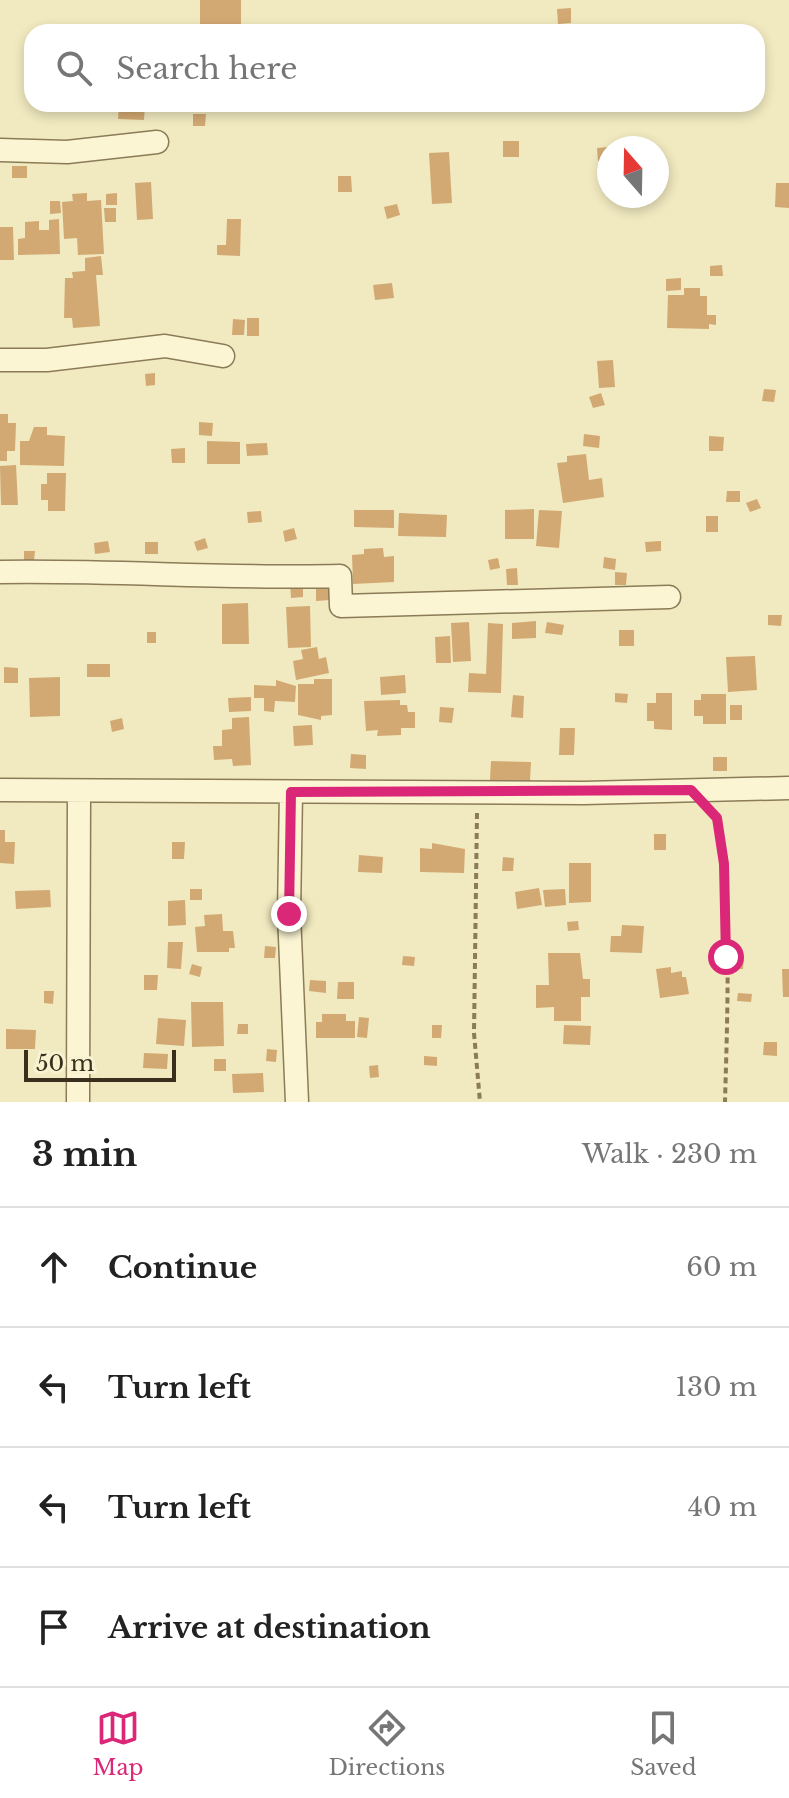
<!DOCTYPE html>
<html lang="en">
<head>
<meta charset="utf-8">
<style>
	body { margin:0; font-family:"Libre Baskerville",serif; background:#f6f6f6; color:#222 }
	.compass { position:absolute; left:597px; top:136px; width:72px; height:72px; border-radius:50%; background:#fff; box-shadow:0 4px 12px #0003; rotate:340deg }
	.scale { position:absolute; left:24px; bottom:20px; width:152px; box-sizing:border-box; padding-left:8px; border:4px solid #3a2f1c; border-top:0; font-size:22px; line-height:28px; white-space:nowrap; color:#3a2f1c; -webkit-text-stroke:6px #f8f2d0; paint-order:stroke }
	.stop { position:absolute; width:24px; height:24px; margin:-18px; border:6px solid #db2777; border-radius:50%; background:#fff }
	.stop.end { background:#db2777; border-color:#fff; box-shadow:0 2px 8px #0008 }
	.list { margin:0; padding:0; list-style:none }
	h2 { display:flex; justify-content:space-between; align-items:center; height:104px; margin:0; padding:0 32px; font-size:34px }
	h2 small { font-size:26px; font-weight:400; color:#767676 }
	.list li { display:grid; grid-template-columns:52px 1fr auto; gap:24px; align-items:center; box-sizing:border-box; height:120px; padding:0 32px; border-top:2px solid #e0e0e0 }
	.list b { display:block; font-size:30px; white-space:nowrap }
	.list em { font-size:26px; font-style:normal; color:#767676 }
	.icon { flex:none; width:44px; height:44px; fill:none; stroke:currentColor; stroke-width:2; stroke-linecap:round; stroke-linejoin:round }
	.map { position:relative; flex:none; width:789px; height:1102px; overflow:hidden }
	.search { position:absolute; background:#fff; box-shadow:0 4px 12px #0003; left:24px; right:24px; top:24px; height:88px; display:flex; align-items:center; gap:20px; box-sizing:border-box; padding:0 28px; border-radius:24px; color:#767676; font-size:30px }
	.sheet { height:584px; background:#fff }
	nav { display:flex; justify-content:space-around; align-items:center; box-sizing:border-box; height:112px; border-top:2px solid #e0e0e0; background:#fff; font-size:22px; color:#767676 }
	nav a { display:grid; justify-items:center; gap:4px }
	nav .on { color:#db2777 }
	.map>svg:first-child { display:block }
	.building { fill:#d2a973 }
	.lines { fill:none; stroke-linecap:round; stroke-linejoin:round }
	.minor-casing { stroke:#8b7b57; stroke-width:25 }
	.path { stroke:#8b7b57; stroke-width:4; stroke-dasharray:6 4; stroke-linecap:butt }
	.minor { stroke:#fbf5d4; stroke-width:22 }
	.route { stroke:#db2777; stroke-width:10 }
</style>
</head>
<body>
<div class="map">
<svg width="789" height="1102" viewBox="0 0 789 1102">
	<rect width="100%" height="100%" fill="#f1eac0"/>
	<path class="building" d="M200,0H241V32H200Z
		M571,8V23L558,24L557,9Z
		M119,104H145L144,120L118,119Z
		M193,114H206L205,126H193Z
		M503,141H519V157H503Z
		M609,147V161H598L597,148Z
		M449,152L452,203L432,204L429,153Z
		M12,166H27V178H12Z
		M338,176H351L352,192H338Z
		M151,182L153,219L137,220L135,183Z
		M776,183H789V208L775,207Z
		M87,193V201L101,200L104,254L78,255L77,238L64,239L62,202L73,201L72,194Z
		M117,193V205H106V194Z
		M50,201H60L61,213L50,214Z
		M397,204L400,215L387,219L384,207Z
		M104,208H116V222H105Z
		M59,219L60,254L18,255V239L25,238V222L39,221V230H49V220Z
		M227,219H241L240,256L217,255V245H226Z
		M0,227H13L14,260H0Z
		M101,256L103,275H96L100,326L73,328L72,318H64L65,278H73L72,272L85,271V258Z
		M722,265L723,276H710V266Z
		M681,278V290L666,291V279Z
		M392,283L394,298L375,300L373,285Z
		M684,288H700V296H707V315H716V325L709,324V329L667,328L668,295H684Z
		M247,318H259V336H247Z
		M233,319L245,320L244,335H232Z
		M613,360L615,387L599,388L597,361Z
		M155,373V385L146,386L145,374Z
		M764,389L776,390L774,402L762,401Z
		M601,393L605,405L593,408L589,397Z
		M0,414H8V423H16L15,451H7V461H0Z
		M199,422L213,423L212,436L199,435Z
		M34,427H47V435L65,436L64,466L20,465V441H29Z
		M584,434L600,436L599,448L583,446Z
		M709,436L724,437L723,451H709Z
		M207,441L240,442V464H207Z
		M267,443L268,455L247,456L246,444Z
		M185,448V463H172L171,449Z
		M586,454L589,480L602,478L604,497L563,503L557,463L567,462V456Z
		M16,465L18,505H1L0,466Z
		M47,473H66L65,511H48V500H41V484H47Z
		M727,491H740V502H726Z
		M757,499L761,508L750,512L746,503Z
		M534,509V539H505V510Z
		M354,510H394V528L354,527Z
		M539,510L562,511L559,548L536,546Z
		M261,511L262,522L248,523L247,512Z
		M399,513L447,515L446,537L398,536Z
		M706,516H718V532H706Z
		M294,528L297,539L285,542L283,531Z
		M205,538L208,548L197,551L194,542Z
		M108,541L110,552L95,554L94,543Z
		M661,541V551L646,552L645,542Z
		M145,542H158V554H145Z
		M383,548L384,557L394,556V582L353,584L352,555L364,554V549Z
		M24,551H35L34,561L24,560Z
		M604,557L616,559L615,570L603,568Z
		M498,558L500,568L490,570L488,560Z
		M517,568L518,585H507L506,569Z
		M615,572L627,573L626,585H615Z
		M290,582H303V597L291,598Z
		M316,588H329L330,600L316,601Z
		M248,603L249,644H222V604Z
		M310,606L311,647L288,648L286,607Z
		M768,615H782L781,626L768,625Z
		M536,621V638L512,639V623Z
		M469,622L471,661L453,662L451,623Z
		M547,622L564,625L562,635L545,633Z
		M488,623L503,624L501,693L468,692L469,673L486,674Z
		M619,630H634V646H619Z
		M147,632H156V643H147Z
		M450,636L451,663H436L435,637Z
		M317,647L319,659L326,657L329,673L296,680L293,661L303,659L301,650Z
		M755,656L757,690L728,692L726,657Z
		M87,664H110V677H87Z
		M4,667L18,668V683H4Z
		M405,675L406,693L381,695L380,677Z
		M60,677V716L30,717L29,678Z
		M314,679H332V715L321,716V720L298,715V684H314Z
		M276,680L296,686L295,702L275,701L274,712L264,711V698H254V685L276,686Z
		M615,693L628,694L627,703L615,702Z
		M656,693H672V730L654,729V721H647V703H656Z
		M701,694H726V724H703V716H694V700H701Z
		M513,695L524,696L523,718L511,717Z
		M251,697V711L229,712L228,698Z
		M400,700V705H407L408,712H415V728H401V735L377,736L378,730L366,731L364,701Z
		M730,705H742V720H730Z
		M440,707L454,708L452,723L439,722Z
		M249,717L251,765L233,766L232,759L214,760L213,746H222V730L232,729V718Z
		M122,718L124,729L112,732L110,721Z
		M312,725L313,745L294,746L293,726Z
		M560,728H575L574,755H559Z
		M351,754L366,755V769L350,768Z
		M713,757H727V771H713Z
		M491,761L531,762L530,781L490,780Z
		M0,830H5V842H15L14,864L0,863Z
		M654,834H666V850H654Z
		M172,842H185L184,859H172Z
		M432,843L465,849L464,873L420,872V848L432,849Z
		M359,855L383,857L382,873L358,872Z
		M503,857L514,858L513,871H502Z
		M569,863H591V902L569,903Z
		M539,888L542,905L517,909L515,892Z
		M190,889H202V900H190Z
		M565,889L566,905L545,907L543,890Z
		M50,890L51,907L16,909L15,891Z
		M185,900L186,925L168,926V901Z
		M222,914L223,931H233L235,948H229V952H197L195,927L205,926L204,915Z
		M578,921L579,930L568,931L567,922Z
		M622,925L644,926L642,953L610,952L611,936H621Z
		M168,942H183L181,969L167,968Z
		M265,946L276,947L275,958H264Z
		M548,953H580L583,979H590V997H581V1021H554V1007L536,1008V985H549Z
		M403,956L415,957L414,966L402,965Z
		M731,956L744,957L743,969H731Z
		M192,964L202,967L200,977L189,974Z
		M671,967V973L682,971V977H686L689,994L660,998L656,969Z
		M782,969H789V997H783Z
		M144,975H158L157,990H144Z
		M310,980L326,981V993L309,991Z
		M338,982H354V999H337Z
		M44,991H54L53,1004L44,1003Z
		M738,993L752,994L751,1002L737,1001Z
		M191,1002H223L224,1046L192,1047Z
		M322,1014H346V1021H355V1038H316V1022H322Z
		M359,1017L369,1018L367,1038L357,1037Z
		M158,1018L186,1020L184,1046L156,1044Z
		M238,1024H248V1034H237Z
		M432,1025H442L441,1038H432Z
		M564,1025L591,1026L590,1045L563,1044Z
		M6,1029L36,1030L35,1049H6Z
		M764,1042H777V1056L763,1055Z
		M267,1049L277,1050L276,1062L266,1061Z
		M144,1053L168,1054L167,1069L143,1068Z
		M424,1056L437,1057V1066L424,1065Z
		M214,1059H226V1071H214Z
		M378,1065L379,1077L370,1078L369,1066Z
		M263,1073L264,1092L233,1093L232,1074Z"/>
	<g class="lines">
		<g class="minor-casing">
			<path id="minor" d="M0,150L67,152L157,142
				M0,360H47L165,346L223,356
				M0,572C113,570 226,579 340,576L341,606L669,597
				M0,790L584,793L789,788
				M291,792L289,914L297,1102
				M78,1102L79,791"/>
		</g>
		<path class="path" d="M709,810C736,838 726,1052 725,1102
			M477,813L474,1033L480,1102"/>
		<use href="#minor" class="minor"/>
	</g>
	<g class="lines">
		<path class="route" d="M289,914L291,792L691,790L717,818L724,864L726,957"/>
	</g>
</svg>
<svg class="compass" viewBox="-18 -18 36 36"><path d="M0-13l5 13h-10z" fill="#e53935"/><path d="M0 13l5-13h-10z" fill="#767676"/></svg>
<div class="scale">50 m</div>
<div class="stop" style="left:726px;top:957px"></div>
<div class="stop end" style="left:289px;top:914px"></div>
<div class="search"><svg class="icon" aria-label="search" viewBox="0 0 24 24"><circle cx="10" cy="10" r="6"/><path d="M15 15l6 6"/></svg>Search here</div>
</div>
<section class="sheet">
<h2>3 min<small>Walk · 230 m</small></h2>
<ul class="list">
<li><svg class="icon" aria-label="ahead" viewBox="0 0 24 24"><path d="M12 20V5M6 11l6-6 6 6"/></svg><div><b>Continue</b></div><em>60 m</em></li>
<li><svg class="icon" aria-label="left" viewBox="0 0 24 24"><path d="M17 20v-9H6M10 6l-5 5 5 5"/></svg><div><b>Turn left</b></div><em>130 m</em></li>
<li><svg class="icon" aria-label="left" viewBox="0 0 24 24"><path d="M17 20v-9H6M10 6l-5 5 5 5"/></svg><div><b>Turn left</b></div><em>40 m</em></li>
<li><svg class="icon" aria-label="arrive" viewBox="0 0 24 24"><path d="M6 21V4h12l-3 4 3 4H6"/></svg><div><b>Arrive at destination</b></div></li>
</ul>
</section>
<nav>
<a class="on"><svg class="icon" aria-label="map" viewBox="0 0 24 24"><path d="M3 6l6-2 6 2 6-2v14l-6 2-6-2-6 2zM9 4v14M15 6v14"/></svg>Map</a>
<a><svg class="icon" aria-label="directions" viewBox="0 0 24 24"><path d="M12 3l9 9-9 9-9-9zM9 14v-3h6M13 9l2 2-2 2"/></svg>Directions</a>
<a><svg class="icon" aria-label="saved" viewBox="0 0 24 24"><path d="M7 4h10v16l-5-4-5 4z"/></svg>Saved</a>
</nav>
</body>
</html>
